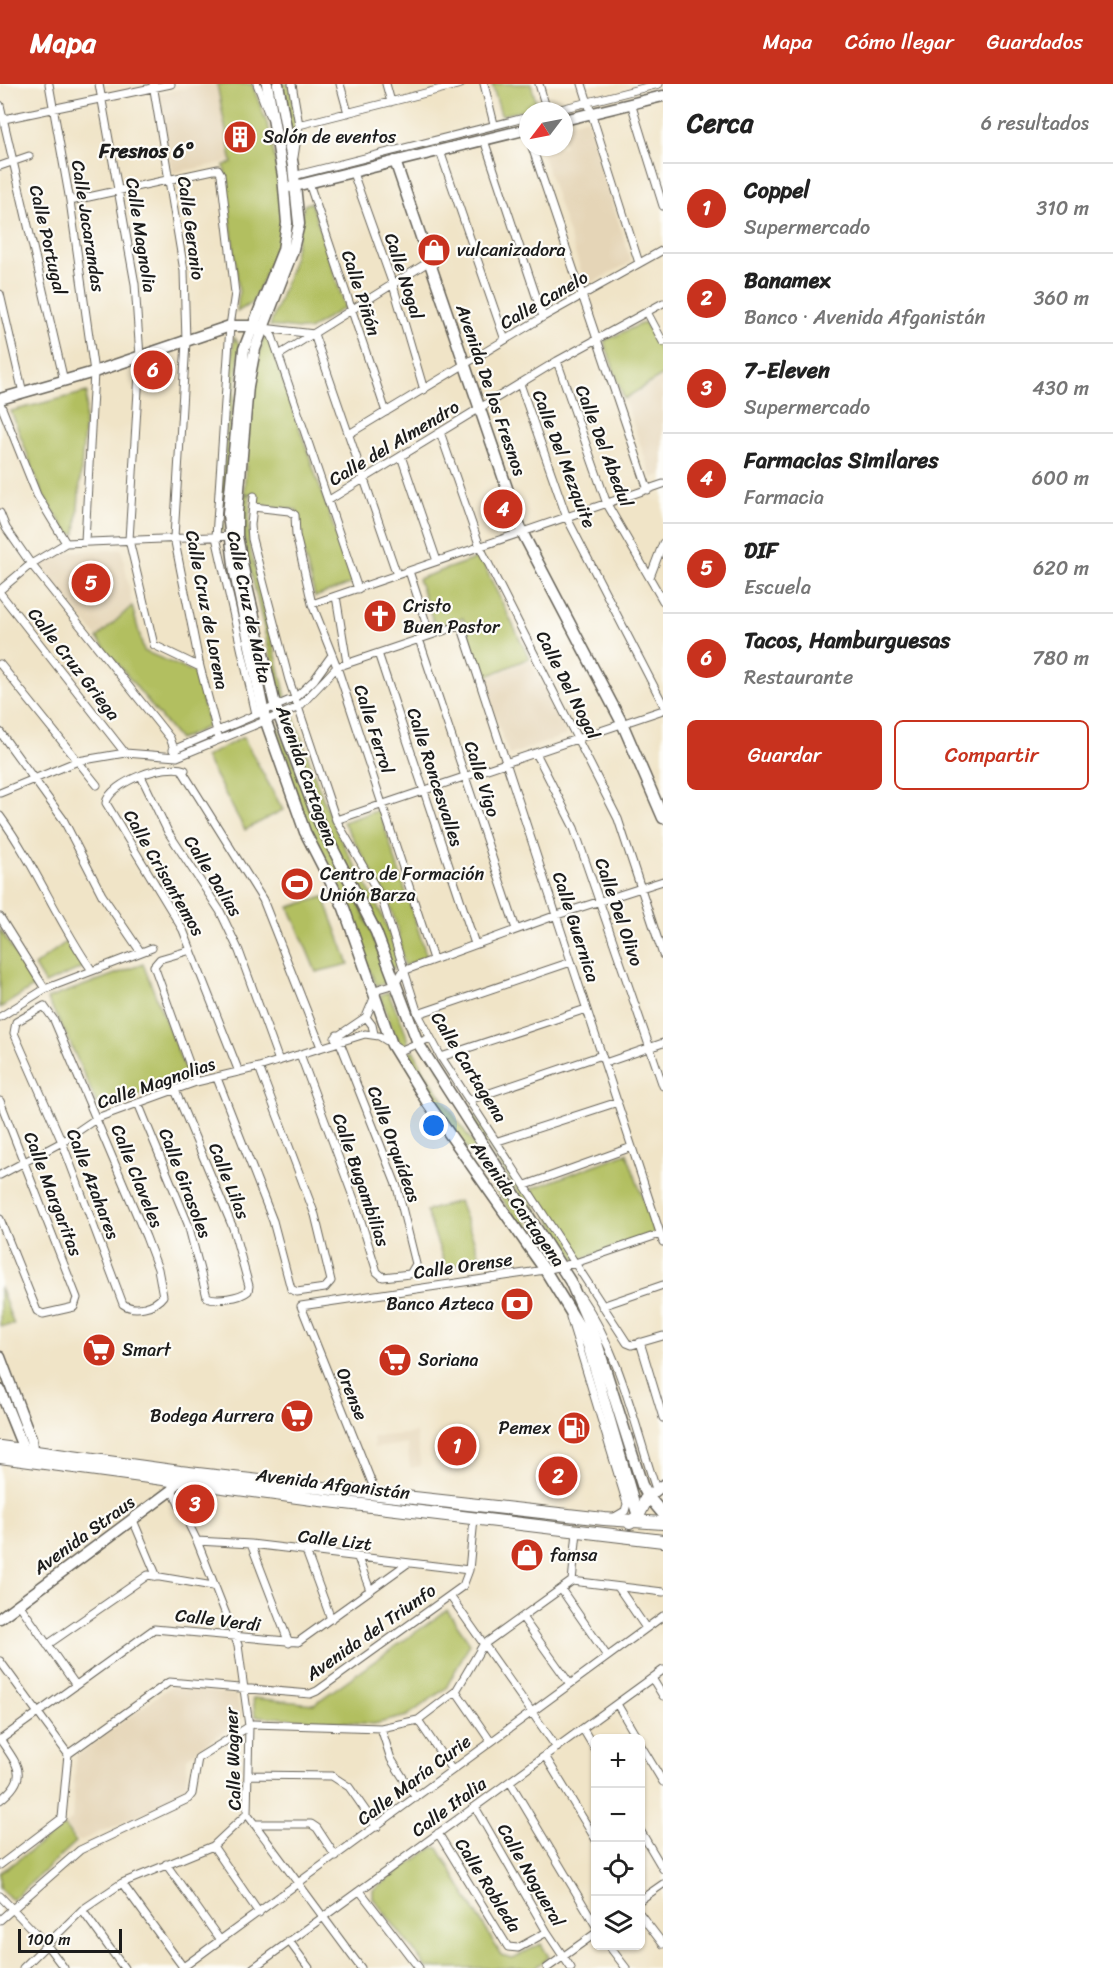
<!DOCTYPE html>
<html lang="es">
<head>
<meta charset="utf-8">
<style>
	body { margin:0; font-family:Sriracha,sans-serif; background:#f6f6f6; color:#222 }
	.controls { position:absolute; right:18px; bottom:18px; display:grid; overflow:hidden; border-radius:9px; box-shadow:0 2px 4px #0004 }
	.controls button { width:54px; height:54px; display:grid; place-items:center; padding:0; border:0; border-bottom:2px solid #e0e0e0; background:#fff; color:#222; font:30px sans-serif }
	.compass { position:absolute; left:519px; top:18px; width:54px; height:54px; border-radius:50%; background:#fff; box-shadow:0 2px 4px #0004; rotate:238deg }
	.scale { position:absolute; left:18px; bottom:15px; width:104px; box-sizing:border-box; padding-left:6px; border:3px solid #1c1c1c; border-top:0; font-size:16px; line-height:21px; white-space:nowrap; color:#1c1c1c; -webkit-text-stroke:4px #fdfcf7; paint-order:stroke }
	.you { position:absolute; left:434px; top:1042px; width:21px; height:21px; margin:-15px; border:4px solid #fff; border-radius:50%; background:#1a73e8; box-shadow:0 0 0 9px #1a73e833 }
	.badge { display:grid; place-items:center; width:39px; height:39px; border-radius:50%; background:#c8321e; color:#fff; font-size:20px; font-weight:700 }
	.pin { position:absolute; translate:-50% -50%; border:3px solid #fff; box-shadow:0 2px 6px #0006 }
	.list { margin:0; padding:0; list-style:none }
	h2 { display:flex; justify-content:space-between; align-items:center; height:78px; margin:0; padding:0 24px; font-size:26px }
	h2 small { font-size:20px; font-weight:400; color:#767676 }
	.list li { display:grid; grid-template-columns:39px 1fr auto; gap:18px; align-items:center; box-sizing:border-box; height:90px; padding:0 24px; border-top:2px solid #e0e0e0 }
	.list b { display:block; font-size:22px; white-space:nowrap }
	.list p { margin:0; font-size:20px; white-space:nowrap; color:#767676 }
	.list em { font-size:20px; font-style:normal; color:#767676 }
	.actions { display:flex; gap:12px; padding:18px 24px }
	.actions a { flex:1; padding:14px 0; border:2px solid #c8321e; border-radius:9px; text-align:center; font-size:21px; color:#c8321e }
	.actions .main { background:#c8321e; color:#fff }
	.icon { flex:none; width:33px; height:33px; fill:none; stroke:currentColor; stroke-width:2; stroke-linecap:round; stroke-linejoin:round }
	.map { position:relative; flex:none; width:663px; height:1884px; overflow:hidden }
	header { display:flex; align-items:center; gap:36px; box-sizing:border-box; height:84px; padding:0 30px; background:#c8321e; color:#fff }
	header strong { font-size:28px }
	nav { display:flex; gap:33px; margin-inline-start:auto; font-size:21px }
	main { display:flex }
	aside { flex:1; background:#fff }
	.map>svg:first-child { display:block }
	.built { fill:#e5d5b7 }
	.green { fill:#b2bf61; stroke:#676e3e; stroke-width:1.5 }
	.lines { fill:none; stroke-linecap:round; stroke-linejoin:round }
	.street-casing { stroke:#666258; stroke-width:9 }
	.secondary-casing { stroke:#666258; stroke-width:13 }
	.primary-casing { stroke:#666258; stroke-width:14 }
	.street { stroke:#fff; stroke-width:7 }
	.secondary { stroke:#fff; stroke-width:10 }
	.primary { stroke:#fff; stroke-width:12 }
	.labels { text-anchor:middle; stroke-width:4.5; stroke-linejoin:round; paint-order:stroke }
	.poi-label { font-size:18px; fill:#1c1c1c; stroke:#fdfcf7; text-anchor:start }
	.street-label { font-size:18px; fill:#1c1c1c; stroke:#fdfcf7 }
	.neighbourhood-label { font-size:20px; font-weight:bold; fill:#1c1c1c; stroke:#fdfcf7 }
</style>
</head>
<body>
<header>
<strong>Mapa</strong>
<nav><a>Mapa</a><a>Cómo llegar</a><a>Guardados</a></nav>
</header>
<main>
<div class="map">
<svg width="663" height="1884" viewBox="0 0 663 1884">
	<rect width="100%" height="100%" fill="#fdfcf7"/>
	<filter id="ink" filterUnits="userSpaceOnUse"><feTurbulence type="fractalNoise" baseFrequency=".0167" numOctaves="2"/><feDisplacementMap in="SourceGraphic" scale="12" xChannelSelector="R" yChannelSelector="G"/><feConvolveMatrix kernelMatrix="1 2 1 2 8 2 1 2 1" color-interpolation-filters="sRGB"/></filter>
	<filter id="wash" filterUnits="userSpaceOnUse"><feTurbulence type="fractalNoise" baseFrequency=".008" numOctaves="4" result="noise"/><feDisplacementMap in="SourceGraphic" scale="24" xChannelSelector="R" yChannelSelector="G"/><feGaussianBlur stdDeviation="1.35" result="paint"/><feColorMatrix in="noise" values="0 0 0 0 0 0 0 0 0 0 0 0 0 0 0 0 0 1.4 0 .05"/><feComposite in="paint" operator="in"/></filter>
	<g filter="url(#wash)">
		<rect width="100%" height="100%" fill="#f0e4c7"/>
		<path class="built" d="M203,0H217L231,77L173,89L157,10Z
			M587,34L631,178L586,202L540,63H564V41Z
			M663,293V390L652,394L625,316Z
			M122,465L132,521L97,553L39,481L66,468Z
			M530,576L567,651L509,671L483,596Z
			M416,1349L421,1382L410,1384L407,1360L374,1364L373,1353Z
			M170,1603L236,1611L242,1635L187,1674L186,1711L79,1757L65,1741L72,1735L76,1672Z"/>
		<path class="green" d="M217,0H252L270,47L281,113V146L278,161L253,218L237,228L239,209L224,81L232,79Z
			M280,0H290L296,42L293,68Z
			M492,0H531L538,24L501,31Z
			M311,118L345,223L309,246L270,242L292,181L304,121Z
			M645,238L663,274V291L624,315L604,257Z
			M234,253L240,261L230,349L223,447H218Z
			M268,253L353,499L315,513L300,453L297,426L256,420L257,410L244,409L250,320L263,254Z
			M87,308L76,450H68L42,409L11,327Z
			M244,411H250L249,460L286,613L280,614L244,458Z
			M480,473L529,574L483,594L463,534L435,542L418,495Z
			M132,522L144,567L195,589L209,642L179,656L97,554Z
			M293,631C308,669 319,711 337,748C359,793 391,832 397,882L391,885L322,738L282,632Z
			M270,635H274L371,847L387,893L386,899L376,901L308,745Z
			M243,653L283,726L245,746L205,673Z
			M379,726L427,873L404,882L398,846L387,813L343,738Z
			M324,813L349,880L316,888L289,823Z
			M0,845L35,902L0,924Z
			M66,858L84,883L45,900L34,882Z
			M143,880L188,993L99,1025L67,952L47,915Z
			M388,908C393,922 410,949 407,962H402L392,945L380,911Z
			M413,966L426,990L550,1172L549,1177L544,1175L422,1001L405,972Z
			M432,973L492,1057L569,1176L565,1178L534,1135Z
			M627,1069L655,1149L576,1177L531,1105Z
			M459,1117L481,1175L446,1183L426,1127Z
			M0,1203L14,1241L0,1242Z
			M447,1526L470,1559L446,1604L407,1632L374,1640L255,1632L253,1614L314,1620Z
			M64,1742L76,1758L12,1816L0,1804V1789Z
			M434,1763L438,1764L501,1871L513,1874L541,1860L549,1873L534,1884H427L373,1814V1806Z"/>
	</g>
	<g filter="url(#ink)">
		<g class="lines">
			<g class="street-casing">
				<path id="street" d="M49,0L70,117L94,288L85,457
					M99,0L135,200L140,273L129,456L154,561L200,583
					M153,0L184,187L186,258L174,453L200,583L219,655
					M257,0L269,31
					M292,0L299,41L294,73
					M340,0L348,29
					M386,0L391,18
					M484,0L494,40
					M539,0L547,27
					M582,0L639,179
					M631,19L663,122
					M0,21L64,297
					M553,27L659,0
					M4,35L171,0
					M299,41L461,0
					M484,56L543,233
					M532,63L648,406
					M440,67L505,256
					M0,82L29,72
					M353,89L393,201L424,306
					M293,92L528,33
					M309,99L386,328
					M70,117L218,85L221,90L235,209L230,242L216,453L256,630
					M0,210L23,309
					M647,228L663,258
					M263,244L314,250L397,491
					M263,244L272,252L358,505
					M279,271L430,177
					M557,277L607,420L663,517
					M520,300L567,434L663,620
					M0,319L37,411L66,459
					M440,348L480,463L618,735L663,871
					M349,350L543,233L663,166
					M401,372L437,477
					M254,412L251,441L252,455L289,596L336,736L381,813L418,930L441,973L627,1259L632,1261L663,1252
					M329,416L557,277L663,219
					M253,423L289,427L295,431L296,451L312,520L337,583L433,875
					M0,429L6,444L31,480L170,654L177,673
					M409,487L430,551
					M650,493L663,459
					M0,506L31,480L66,459L234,452
					M0,509L125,669
					M336,512L347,579
					M312,520L663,400
					M419,555L516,845
					M378,569L475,860
					M0,580L97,701
					M0,648L63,735L102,811L140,867
					M173,666L295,614L314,596L332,571
					M536,669L574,744L663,1002
					M141,692L168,748L220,827L239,867L279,977
					M0,709L78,677L125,669L177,673L299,623L337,583L455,543L462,544L663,1158
					M0,732C35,780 57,836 91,885
					M336,736L663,626
					M0,833L45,905
					M191,866L160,875L154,882L196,998
					M44,922L54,936L146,1153L158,1185L163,1212C155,1223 134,1228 123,1220L62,1058L14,949L16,938Z
					M418,930L571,878
					M0,933L45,905L152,864
					M366,933L372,941L374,950
					M335,954L366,933L378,905L395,900L403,887L557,831L663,797
					M300,970L355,1118L377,1188L383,1193L410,1190L416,1180L397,1103L337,951
					M441,973L586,925
					M605,979L663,959
					M239,988L183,846L106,719C110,698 166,678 185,686L183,688L263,816L321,963
					M217,994L273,1137L291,1205L297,1208L325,1204L331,1197L315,1131L259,983
					M469,1016L602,971
					M0,1017L77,1214L74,1223L43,1230L37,1227L0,1135
					M138,1019L188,1140L207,1213C216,1217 240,1214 248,1207L249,1202L233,1144L175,1006
					M498,1057L618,1018
					M0,1091L62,1058L97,1034L138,1019L196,998L259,983L365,950L379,952L402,966L430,954
					M526,1101L632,1063
					M581,1213C621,1271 634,1340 656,1405
					M602,1222L663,1201
					M570,1233L627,1420L625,1427L613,1434
					M640,1258L663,1334
					M172,1406L197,1457L238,1561L249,1642L247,1730L361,1884
					M376,1409L301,1222L545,1186L575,1179L660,1150
					M133,1436L157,1493
					M197,1457L251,1460L469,1486
					M251,1460L289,1559
					M306,1467L331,1535
					M358,1474L370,1506
					M572,1497L663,1508
					M572,1497L577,1448
					M618,1503L646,1544
					M561,1505L607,1572
					M450,1512L557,1664
					M19,1520L75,1600
					M522,1533L570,1600
					M47,1561L148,1491L213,1502
					M0,1577L68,1670
					M652,1594L663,1612
					M456,1607L491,1658
					M617,1620L637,1654
					M418,1636L452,1686
					M381,1644L391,1675L416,1714
					M583,1645L596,1667
					M0,1655C18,1682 30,1693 0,1716
					M0,1656L154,1545L298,1558L408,1479
					M640,1660L663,1698
					M545,1672L596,1756
					M248,1691L332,1692L349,1703L377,1743
					M510,1698L596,1842
					M475,1723L547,1848L571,1884
					M254,1740H311L317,1744L336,1773
					M640,1746L663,1785
					M438,1749L508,1863L518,1864L547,1848
					M213,1762L259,1829
					M166,1780L220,1856
					M0,1781L62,1734L68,1670L169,1598L310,1610L317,1607L463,1502L469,1486L474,1435
					M122,1799L183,1883
					M360,1807L419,1884
					M0,1812L46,1860L64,1884
					M640,1816L663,1800
					M82,1826L124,1884
					M640,1830L663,1860
					M0,1836L80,1766L188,1715L192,1710L198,1674L253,1640L381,1644L418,1636L456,1607L483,1561L572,1497
					M289,1857L309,1884
					M609,1862L626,1884
					M23,1884L82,1826L122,1799L213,1762L247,1730
					M182,1884L663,1532
					M253,1884L663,1586
					M547,1884L596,1849"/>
			</g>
			<g class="secondary-casing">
				<path id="secondary" d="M267,0L283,92L287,139L283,166L244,265L228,430L235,489L265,635L305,748L344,824L392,961L427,1018L545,1186L578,1240L588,1261L639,1436
					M278,0L293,82L299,140L292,169L255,265L248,302L237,428V452L245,494L275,621L319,738L376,848L418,959L570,1197L596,1256L642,1401L648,1412L663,1430
					M564,36L663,12
					M395,77L522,448L622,639L663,734
					M291,103L528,45
					M0,315L94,288L230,242H258
					M0,1273L31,1355L33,1373
					M0,1306L21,1358L23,1373
					M644,1416L663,1401
					M0,1534L172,1406L179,1392"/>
			</g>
			<g class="primary-casing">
				<path id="primary" d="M0,1363L180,1388L604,1435L663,1439
					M0,1373L312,1415L663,1457
					M630,1439L638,1432L648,1412"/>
			</g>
			<use href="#street" class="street"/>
			<use href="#secondary" class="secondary"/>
			<use href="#primary" class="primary"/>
		</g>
	</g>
	<defs>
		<g id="building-disc" transform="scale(1.725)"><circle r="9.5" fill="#c8321e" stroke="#fdfcf7"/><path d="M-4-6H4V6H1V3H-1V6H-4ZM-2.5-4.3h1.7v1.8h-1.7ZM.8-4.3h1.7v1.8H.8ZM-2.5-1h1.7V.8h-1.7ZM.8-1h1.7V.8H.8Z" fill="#fff"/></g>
		<g id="shop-disc" transform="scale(1.725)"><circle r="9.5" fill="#c8321e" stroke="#fdfcf7"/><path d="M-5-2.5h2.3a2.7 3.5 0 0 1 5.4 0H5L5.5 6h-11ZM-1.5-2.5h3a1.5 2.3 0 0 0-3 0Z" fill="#fff"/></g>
		<g id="church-disc" transform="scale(1.725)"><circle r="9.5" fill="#c8321e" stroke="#fdfcf7"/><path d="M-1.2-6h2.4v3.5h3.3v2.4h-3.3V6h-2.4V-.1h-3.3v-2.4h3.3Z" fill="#fff"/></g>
		<g id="stadium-disc" transform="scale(1.725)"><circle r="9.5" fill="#c8321e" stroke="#fdfcf7"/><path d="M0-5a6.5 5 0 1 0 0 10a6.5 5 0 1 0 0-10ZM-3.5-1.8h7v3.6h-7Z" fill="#fff"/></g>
		<g id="bank-disc" transform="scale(1.725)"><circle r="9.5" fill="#c8321e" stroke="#fdfcf7"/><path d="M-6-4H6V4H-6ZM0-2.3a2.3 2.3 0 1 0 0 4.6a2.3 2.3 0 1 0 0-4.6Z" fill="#fff"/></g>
		<g id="supermarket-disc" transform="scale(1.725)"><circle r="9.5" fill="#c8321e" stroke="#fdfcf7"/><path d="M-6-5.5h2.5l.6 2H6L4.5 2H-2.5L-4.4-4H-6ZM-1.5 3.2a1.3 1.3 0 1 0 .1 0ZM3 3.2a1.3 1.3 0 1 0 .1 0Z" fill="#fff"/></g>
		<g id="fuel-disc" transform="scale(1.725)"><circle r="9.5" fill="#c8321e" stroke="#fdfcf7"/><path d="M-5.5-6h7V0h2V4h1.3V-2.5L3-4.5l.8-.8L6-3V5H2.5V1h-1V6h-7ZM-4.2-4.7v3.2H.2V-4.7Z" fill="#fff"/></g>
	</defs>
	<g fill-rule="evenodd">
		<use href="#building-disc" x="240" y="53"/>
		<use href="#shop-disc" x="434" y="166"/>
		<use href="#church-disc" x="380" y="532"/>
		<use href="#stadium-disc" x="297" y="800"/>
		<use href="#bank-disc" x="517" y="1220"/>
		<use href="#supermarket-disc" x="99" y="1266"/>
		<use href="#supermarket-disc" x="395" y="1276"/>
		<use href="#supermarket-disc" x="297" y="1332"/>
		<use href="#fuel-disc" x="574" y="1344"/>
		<use href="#shop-disc" x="527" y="1471"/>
	</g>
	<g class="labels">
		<g class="poi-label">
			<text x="263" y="59">Salón de eventos</text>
			<text x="457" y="172">vulcanizadora</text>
			<text x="403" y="528">Cristo<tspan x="403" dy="21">Buen Pastor</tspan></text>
			<text x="320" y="796">Centro de Formación<tspan x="320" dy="21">Unión Barza</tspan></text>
			<text x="494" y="1226" text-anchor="end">Banco Azteca</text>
			<text x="122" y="1272">Smart</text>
			<text x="418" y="1282">Soriana</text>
			<text x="274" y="1338" text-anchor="end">Bodega Aurrera</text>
			<text x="551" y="1350" text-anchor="end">Pemex</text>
			<text x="550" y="1477">famsa</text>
		</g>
		<g class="street-label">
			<text transform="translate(88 142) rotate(81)" y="6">Calle Jacarandas</text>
			<text transform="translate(191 144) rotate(82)" y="6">Calle Geranio</text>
			<text transform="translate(141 151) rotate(81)" y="6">Calle Magnolia</text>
			<text transform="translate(48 156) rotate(77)" y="6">Calle Portugal</text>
			<text transform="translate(404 192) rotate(72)" y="6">Calle Nogal</text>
			<text transform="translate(361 209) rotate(72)" y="6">Calle Piñón</text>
			<text transform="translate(544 216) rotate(-30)" y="6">Calle Canelo</text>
			<text transform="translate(491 306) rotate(71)" y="6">Avenida De los Fresnos</text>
			<text transform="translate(394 359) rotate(-31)" y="6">Calle del Almendro</text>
			<text transform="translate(604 362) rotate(69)" y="6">Calle Del Abedul</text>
			<text transform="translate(564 375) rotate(69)" y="6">Calle Del Mezquite</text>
			<text transform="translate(249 523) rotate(78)" y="6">Calle Cruz de Malta</text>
			<text transform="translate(207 526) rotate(79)" y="6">Calle Cruz de Lorena</text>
			<text transform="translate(74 580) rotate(52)" y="6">Calle Cruz Griega</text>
			<text transform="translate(568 601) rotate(63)" y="6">Calle Del Nogal</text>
			<text transform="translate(374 645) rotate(72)" y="6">Calle Ferrol</text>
			<text transform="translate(307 692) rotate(70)" y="6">Avenida Cartagena</text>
			<text transform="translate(435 693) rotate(72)" y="6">Calle Roncesvalles</text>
			<text transform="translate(482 695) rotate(72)" y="6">Calle Vigo</text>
			<text transform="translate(164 789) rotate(60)" y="6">Calle Crisantemos</text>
			<text transform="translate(213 792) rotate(58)" y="6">Calle Dalias</text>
			<text transform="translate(619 828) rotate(71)" y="6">Calle Del Olivo</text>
			<text transform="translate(576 843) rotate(72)" y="6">Calle Guernica</text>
			<text transform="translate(469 983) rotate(58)" y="6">Calle Cartagena</text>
			<text transform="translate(156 999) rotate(-19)" y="6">Calle Magnolias</text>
			<text transform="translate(394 1060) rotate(70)" y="6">Calle Orquídeas</text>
			<text transform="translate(137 1092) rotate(68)" y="6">Calle Claveles</text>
			<text transform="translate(361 1096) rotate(71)" y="6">Calle Bugambilias</text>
			<text transform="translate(229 1097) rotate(68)" y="6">Calle Lilas</text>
			<text transform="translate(185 1099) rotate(69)" y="6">Calle Girasoles</text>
			<text transform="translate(93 1100) rotate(69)" y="6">Calle Azahares</text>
			<text transform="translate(53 1110) rotate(69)" y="6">Calle Margaritas</text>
			<text transform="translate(518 1120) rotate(55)" y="6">Avenida Cartagena</text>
			<text transform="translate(463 1182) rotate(-8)" y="6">Calle Orense</text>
			<text transform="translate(352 1310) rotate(68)" y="6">Orense</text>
			<text transform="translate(333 1400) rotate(7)" y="6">Avenida Afganistán</text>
			<text transform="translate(84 1451) rotate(-36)" y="6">Avenida Straus</text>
			<text transform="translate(335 1456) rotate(7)" y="6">Calle Lizt</text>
			<text transform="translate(218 1536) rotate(7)" y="6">Calle Verdi</text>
			<text transform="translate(371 1548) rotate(-35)" y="6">Avenida del Triunfo</text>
			<text transform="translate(233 1675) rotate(-92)" y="6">Calle Wagner</text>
			<text transform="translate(414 1696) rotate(-37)" y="6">Calle María Curie</text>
			<text transform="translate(449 1723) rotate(-36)" y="6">Calle Italia</text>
			<text transform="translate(531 1791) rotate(60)" y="6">Calle Nogueral</text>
			<text transform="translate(488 1801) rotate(58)" y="6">Calle Robleda</text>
		</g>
		<g class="neighbourhood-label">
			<text x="146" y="74">Fresnos 6°</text>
		</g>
	</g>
</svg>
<div class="controls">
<button>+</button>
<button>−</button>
<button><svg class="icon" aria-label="locate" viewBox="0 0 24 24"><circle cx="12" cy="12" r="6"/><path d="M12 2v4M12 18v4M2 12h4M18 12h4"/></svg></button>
<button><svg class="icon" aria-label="layers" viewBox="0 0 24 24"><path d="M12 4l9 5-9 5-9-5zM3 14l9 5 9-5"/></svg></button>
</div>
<svg class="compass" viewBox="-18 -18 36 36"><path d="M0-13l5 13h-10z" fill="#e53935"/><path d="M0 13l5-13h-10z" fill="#767676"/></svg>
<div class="scale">100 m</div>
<div class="you"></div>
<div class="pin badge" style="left:457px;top:1362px">1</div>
<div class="pin badge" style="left:558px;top:1392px">2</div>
<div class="pin badge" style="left:195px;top:1420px">3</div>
<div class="pin badge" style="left:503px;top:425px">4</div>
<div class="pin badge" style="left:91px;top:499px">5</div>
<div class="pin badge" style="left:153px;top:286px">6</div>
</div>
<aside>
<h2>Cerca<small>6 resultados</small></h2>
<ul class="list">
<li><span class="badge">1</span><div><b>Coppel</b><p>Supermercado</p></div><em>310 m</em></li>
<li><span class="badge">2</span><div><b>Banamex</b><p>Banco · Avenida Afganistán</p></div><em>360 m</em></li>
<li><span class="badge">3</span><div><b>7-Eleven</b><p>Supermercado</p></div><em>430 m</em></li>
<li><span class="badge">4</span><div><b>Farmacias Similares</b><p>Farmacia</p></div><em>600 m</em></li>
<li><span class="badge">5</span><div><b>DIF</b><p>Escuela</p></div><em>620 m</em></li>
<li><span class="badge">6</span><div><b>Tacos, Hamburguesas</b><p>Restaurante</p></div><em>780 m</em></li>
</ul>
<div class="actions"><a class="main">Guardar</a><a>Compartir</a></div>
</aside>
</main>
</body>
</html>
